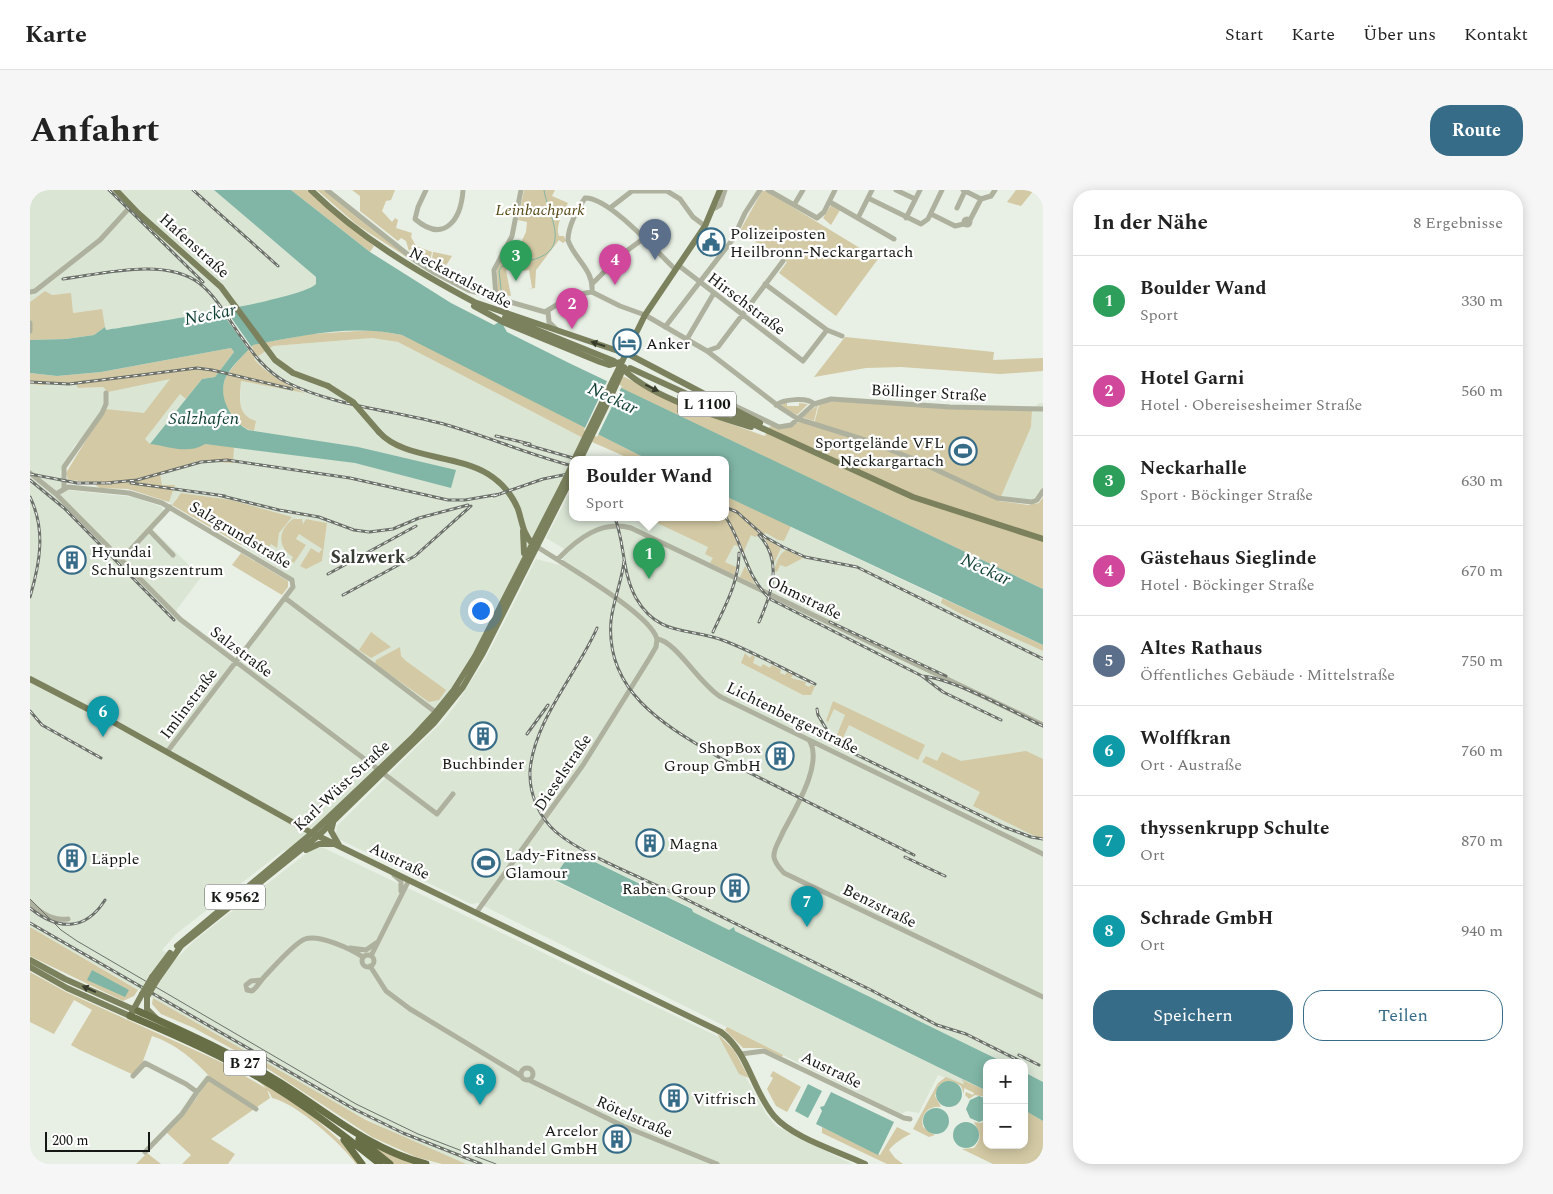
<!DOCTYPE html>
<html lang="de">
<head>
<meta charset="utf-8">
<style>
	body { margin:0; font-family:Spectral,serif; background:#f6f6f6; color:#222 }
	.controls { position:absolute; right:15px; bottom:15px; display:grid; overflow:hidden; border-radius:10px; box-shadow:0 2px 12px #0003 }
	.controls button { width:45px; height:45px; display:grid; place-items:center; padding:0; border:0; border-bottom:1px solid #e0e0e0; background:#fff; color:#222; font:25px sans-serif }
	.scale { position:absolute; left:15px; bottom:12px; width:105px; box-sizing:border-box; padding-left:5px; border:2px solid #141713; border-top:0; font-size:14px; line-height:18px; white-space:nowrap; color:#141713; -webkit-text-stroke:4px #fff; paint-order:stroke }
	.you { position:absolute; left:450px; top:420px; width:18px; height:18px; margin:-12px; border:4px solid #fff; border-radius:50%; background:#1a73e8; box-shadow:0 0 0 8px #1a73e833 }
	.badge { display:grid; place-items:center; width:32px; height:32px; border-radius:50%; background:#376c88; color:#fff; font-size:16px; font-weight:700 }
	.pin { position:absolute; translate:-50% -41px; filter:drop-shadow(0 1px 2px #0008) }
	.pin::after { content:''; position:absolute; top:26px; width:18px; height:15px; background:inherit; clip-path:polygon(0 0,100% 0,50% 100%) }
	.popup { position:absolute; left:539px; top:266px; width:160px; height:65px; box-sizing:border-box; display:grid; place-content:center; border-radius:10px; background:#fff; filter:drop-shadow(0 1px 4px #0005); font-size:16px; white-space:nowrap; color:#767676 }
	.popup b { font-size:19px; color:#222 }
	.popup::after { content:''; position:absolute; left:50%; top:100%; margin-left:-10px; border:10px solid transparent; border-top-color:#fff }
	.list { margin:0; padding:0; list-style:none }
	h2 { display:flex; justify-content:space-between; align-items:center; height:65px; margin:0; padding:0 20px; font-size:21px }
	h2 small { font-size:16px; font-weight:400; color:#767676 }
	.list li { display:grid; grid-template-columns:32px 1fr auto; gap:15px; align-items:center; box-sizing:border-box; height:90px; padding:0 20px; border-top:1px solid #e0e0e0 }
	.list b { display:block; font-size:19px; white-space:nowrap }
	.list p { margin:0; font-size:16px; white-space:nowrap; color:#767676 }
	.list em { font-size:16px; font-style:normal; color:#767676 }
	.actions { display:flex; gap:10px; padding:15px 20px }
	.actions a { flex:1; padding:11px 0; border:1px solid #376c88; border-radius:20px; text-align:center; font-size:18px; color:#376c88 }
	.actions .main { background:#376c88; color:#fff }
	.map { position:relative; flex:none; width:1013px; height:974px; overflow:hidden; border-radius:20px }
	header { display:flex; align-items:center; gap:30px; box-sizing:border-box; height:70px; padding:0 25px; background:#fff; border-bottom:1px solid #e0e0e0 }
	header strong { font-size:24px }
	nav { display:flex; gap:28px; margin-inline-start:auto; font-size:18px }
	.intro { display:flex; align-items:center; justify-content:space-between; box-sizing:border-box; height:120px; padding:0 30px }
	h1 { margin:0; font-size:35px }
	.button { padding:12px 22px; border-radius:20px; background:#376c88; color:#fff; font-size:18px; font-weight:700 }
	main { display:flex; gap:30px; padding:0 30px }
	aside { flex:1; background:#fff; border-radius:20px; box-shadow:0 2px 12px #0003 }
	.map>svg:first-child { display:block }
	.built { fill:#dae5d4; fill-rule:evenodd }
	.green { fill:#d3c9a4 }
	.water { fill:#81b6a6 }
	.pier { fill:#e8efe4 }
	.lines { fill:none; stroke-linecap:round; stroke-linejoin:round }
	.stream { stroke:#81b6a6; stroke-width:1 }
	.minor { stroke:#aeb19e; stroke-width:5 }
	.major { stroke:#7b805d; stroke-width:6 }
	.highway { stroke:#686e45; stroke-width:7 }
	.tram { stroke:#6b7069; stroke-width:1 }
	.rail-casing { stroke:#6b7069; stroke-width:3 }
	.rail { stroke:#fff; stroke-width:1; stroke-dasharray:4; stroke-linecap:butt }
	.major-bridge { stroke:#7b805d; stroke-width:6 }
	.oneway { fill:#383c2d }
	.labels { text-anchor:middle; stroke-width:4.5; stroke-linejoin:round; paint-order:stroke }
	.shield { fill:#fff; stroke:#5a5d5a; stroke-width:1 }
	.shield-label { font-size:15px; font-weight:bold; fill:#141713 }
	.park-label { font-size:16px; font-style:italic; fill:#564914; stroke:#fff }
	.poi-label { font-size:16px; fill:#141713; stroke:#fff; text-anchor:start }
	.street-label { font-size:16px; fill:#141713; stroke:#fff }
	.water-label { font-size:18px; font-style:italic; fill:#0f3e33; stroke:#fff }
	.neighbourhood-label { font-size:18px; font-weight:bold; fill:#373c34; stroke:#fff }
</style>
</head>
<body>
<header>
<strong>Karte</strong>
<nav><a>Start</a><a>Karte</a><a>Über uns</a><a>Kontakt</a></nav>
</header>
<div class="intro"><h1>Anfahrt</h1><a class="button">Route</a></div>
<main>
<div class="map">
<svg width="1013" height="974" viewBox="0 0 1013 974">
	<rect width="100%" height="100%" fill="#e8efe4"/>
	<path class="built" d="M0,0H184L286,87V94L282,98L264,105L153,129L75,140L71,119L43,123L29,104L22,105L15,101L0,112Z
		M342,148L368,152L553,248L452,459L414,517L263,663L254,660L146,744L132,760L146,769L165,750L278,662L290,657L296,659L691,848L698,855L736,924L746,936L822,974H436L391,956L308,915L0,737V194L12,195L45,192L49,198L73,197L78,202L141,188L224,244L226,231L217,229L210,218L211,191L273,202L242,184L224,169L243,156ZM58,242L168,271L130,283L132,295L143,301L139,312L142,315L147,307H170L261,327L239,356L218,344L211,355L263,388L266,394L209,470L145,422L171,387L120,337L133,321L132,317L104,307L36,300L30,282L44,256ZM267,328L272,329L273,334L276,329L297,333L292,371L270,376L281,358L289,363L292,359L269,344L266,349L276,355L263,367Z
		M1009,213H1013V307L999,310L970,306L1001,237L1002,221Z
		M543,296V328H695L731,323L911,408L910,411L1013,461V892L994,882V873H975L705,741L704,737L699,740L663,722L662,718L542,661L523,690L936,891L933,896L908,885L889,923L877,921L871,924L448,713L441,714L309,649L306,643L307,636L413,531L427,513L457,466L506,369L529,375L538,361L516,348Z"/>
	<path class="green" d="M261,0H277L344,56L340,62Z
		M287,0H295L395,79L327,35Z
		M322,0H365L361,10L356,11L352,21L362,32L365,28L368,30L366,38L382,43L381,47L386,56L402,62L400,70L391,67L381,59L379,61L376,51L371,48L368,51L330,21V6Z
		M494,0H525L522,6L538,13C533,23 525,36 529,46H534L536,51L533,53L529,50L506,80L505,98L498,99L502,98L499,80L491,81L490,78L476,80L481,106L468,104L467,79L472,70H483L496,42L497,32L488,30Z
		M986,0H1004L991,16L977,12Z
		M732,1H736L848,69L806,126L749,83L757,72L712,43L711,39Z
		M801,15L810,20L801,35L793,28Z
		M403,62H404L422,66L415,77L402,69Z
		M15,101L22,105L41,103L43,123L72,119L75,137L64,145L36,149L0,150V112Z
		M344,140L372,145L390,153L619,270H603L553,248L368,152L342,148L243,156L224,169C238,185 256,194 275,203L211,191C210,208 206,225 226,231L224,241C204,238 187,209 195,189C201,177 214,165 222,155L280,144Z
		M815,147L964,162L963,170L1013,168V181L970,184L871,177L836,178L784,187Z
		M201,158L204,162L185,187L172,189L156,209L150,204L115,249L120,254H175L204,257L203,273L168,271L130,283L132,295H145L139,312L98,299L70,298L61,292L38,290L36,283L75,219L114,223L140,189L78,202L73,197L48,198L45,192L12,195L0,194V183L27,186L71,182Z
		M588,184L673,224L735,246L739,237L742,236C754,240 758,237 769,232L784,234L789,215L796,211L1002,221L1001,237L969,311L998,315L1009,313L1013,307V399L584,195Z
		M753,213H757V216H769V213L778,214L767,225L751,217Z
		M788,215L784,231L772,227Z
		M151,303L201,310L262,327L249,343L247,358L241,354L239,357L218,344L211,355L142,315Z
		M695,306L761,336L754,351L748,350L736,343L725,347L721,345L713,363L704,342L708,356L704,355L695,372L706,377L705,385L680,373L683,368L675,364L678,357L621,330V328H695Z
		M263,329H272L273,334L276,329L297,333L292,371L276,379L270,376L281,358L289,363L292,359L269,344L266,349L276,355L264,373L261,371L263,367C247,357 248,340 263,329Z
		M735,348L751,358L744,373Z
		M756,360L773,368L756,377L750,375L747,382L744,381C746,373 749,364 756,360Z
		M211,363L258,391V397L252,405L202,375Z
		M715,376L725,394L710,387Z
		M912,408L1013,455V461L933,425L911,413Z
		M341,442L361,457L341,468L329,460Z
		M370,457L371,466L376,471L416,500L409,510L399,512L345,474L346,470Z
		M715,463L720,468L722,465L725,467L723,473L731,477L733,474L740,478L742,475L751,480L750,483L755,485L757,482L763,485L761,488L776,492L775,495L779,497L781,495L785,496L781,505H773L711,473Z
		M803,511L895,555L888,570L819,535L811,552L806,547L815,525L804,519L798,532L796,531Z
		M996,561L1013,569V650L943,616L950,602L892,572L896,566L907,571L912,562L931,571Z
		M0,737L108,800L104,806L93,811L0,766Z
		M0,782L36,802L191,872L237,899L240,908L181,949L205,964L198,974H152L161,965L136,942L165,910L180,887C165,870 144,853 122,846L113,871L118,874L106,886L50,860L41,855L62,820L44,810L24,844L0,832Z
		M123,808L336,930L436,974H412L386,967L342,947L235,877L164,838L131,824L122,814Z
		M697,837L753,865L752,867L733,858H713L695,840Z
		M126,839C186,857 294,924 331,974H326C312,954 266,913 242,908C234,881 151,854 126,839Z
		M687,843L704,860L719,888L709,884Z
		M743,881L771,897L757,922L746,916L737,899L743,888L740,886Z
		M916,887L933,894L934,892L931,889L957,901V907L945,905L939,909L935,905L936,902L943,905L944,903L934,898V904L931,896L922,891L909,895L905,906L911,917C898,915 890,925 893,937L905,945L899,947L883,939L908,893Z
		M994,920L1013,931V968L1009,974H963L932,959L944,958C954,947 948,941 944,932L951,933L957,930V955H994Z
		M792,937L850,965L867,937L881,944C875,946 862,955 859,960L865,968L873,974H857L792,943Z
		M342,956L389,974H364Z
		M117,963L131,974H106Z"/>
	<path class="water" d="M184,0H261L340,62L421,113L464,135L469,132L473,135L477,142L539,173L1013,399V455L695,306V270H619L372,145C322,134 271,146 223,155C214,165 200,177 195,189C188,208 202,231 218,240L328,257L426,280L421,298L325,273L175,254C158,265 138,256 120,254L172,189L185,187L204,162L201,158L71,182L27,186L0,183V150L36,149L64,145L75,137L76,140C108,135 271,110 286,94V87Z
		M542,661L662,719L663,722L699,740L704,737L705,741L975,873H957V901L523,689Z
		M62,780L99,800L95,807L57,790Z
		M994,882L1013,892V931L994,920Z
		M906 904a13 13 0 1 1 26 0a13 13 0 1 1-26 0Z
		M778,894L792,901L778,928L765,921Z
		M801,902L864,932L848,965L786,934L792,921L790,917L794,916Z
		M949,906L957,909V929L949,932L940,928L936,919L940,910Z
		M893 931a13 13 0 1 1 26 0a13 13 0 1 1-26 0Z
		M923 945a13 13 0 1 1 26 0a13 13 0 1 1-26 0Z"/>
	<path class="pier" d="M193,116L223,159L220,162L188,117Z
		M578,189L592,196L567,247L554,240Z"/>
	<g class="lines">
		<path class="stream" d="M472,107L469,81L471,77C481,72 492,72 502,70C543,59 518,26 514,0"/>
		<path class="minor" d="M297,0L386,71L403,82L438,100L515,122L543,105L562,102L590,116L615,125L677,161L751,218L768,229L835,250L881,268L967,308L1002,312L1007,310L1013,301
			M396,0L388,17L385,29C414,54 431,30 433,0
			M738,0L787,28L794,22L805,0
			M866,0L885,9
			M933,0L951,9L961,6L965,0
			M838,8L891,34L898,29L912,0
			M800,12L864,49
			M764,15L773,0
			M580,18L602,1H637L650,9L663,27L675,36
			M685,18L690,15L695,0
			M927,18L935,1
			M901,24L925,36L934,34
			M828,28L842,0
			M876,28L890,0
			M934 32a3 3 0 1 1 6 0a3 3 0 1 1-6 0Z
			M939,32L951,9
			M648,75L773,171L797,140L735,94
			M563,93L591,65L613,49
			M0,102L5,101L70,50L101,16
			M562,102C564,79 544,69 538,50C538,36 548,18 555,8C579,7 627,62 645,79
			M466,107L464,80L482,46L491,0
			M518,122L519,132L526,139
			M0,133V141
			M635,137L703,49L715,23L730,0
			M797,140L812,146
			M657,149L684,103
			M677,161L688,157L753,71
			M680,204L749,237L761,235L784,214L801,209L920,217L1013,219
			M746,215C753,209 778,207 784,214
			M0,283L26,304L151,430L407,624L423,604
			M34,298V277L72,223L76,214V203
			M26,304L38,297L99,303L132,313L262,390L263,397L137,562
			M119,340L143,365
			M506,356C531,373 620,423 627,449
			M528,369C548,348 572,330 601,338L1013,535
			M91,370L140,317
			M255,408L408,524
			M627,449C646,451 670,495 691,507L1013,664
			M779,550C794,573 765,619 753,642C750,650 743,659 744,667C745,674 750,678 754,683L1013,807
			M364,685L371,691V701
			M0,712C10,723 23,731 38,729
			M446,723L553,575L619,469L626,457L627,449
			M320,758L336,760L346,753
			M332 771a6 6 0 1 1 12 0a6 6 0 1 1-12 0Z
			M341,766L379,690
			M340,776L356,801L380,819L491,886
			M231,790L221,791L216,795L217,800L222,801C228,797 230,791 235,786C244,777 263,754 275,749C289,744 321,759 333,767
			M711,864L734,861L874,928L880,929
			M491 884a6 6 0 1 1 12 0a6 6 0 1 1-12 0Z
			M103,886L115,873L156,894L167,902L178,888L226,919
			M499,890L593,936L687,974
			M115,962L152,924L167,902"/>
		<path class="major" d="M86,0L108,23L191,97L245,170L263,183L298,196
			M281,0C329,47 386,81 446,113
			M444,112L600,165L730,233
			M444,116L475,133L570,172L579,175L591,172
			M475,127L584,171
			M590,176C619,207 680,224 721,237
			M600,178L883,307L1013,349
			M583,190L615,125L675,36L690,0
			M581,206L594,177
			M349,242C373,269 425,264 458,284C471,292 482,305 488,319C492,331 493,345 503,354
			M493,341L494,363
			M0,489L83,532L282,643L691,842C719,863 722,900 744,926C763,948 808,961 835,974
			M303,633L301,641L309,655
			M276,660L289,654H302
			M147,756L282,643L382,548L406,522L423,501L445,466L533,294
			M0,770L35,789L107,821
			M0,777L37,798L100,826L112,804
			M122,787L140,763
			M127,790L151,756L288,646L404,533L433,497L453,463L543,285
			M117,807V819L126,828"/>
		<path class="highway" d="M108,821C157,843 205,865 251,893C298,923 341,960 396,974
			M100,826C143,844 187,863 228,887C271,912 311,943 350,974
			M329,949L360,974
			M314,950L332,974"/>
		<path class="tram" d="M0,709L31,740L47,751L326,914L388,944L466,974"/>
		<g class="rail-casing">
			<path id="rail" d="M79,0L173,92
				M163,0L248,76
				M33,89C72,84 135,67 169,93C186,106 197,127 209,144C222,162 235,181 256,192C306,217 364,220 417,235C459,247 500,265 543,276
				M0,192L39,194L167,178L182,180L262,199
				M466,246L500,254
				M494,254L550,270
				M0,284L47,293H81
				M0,290L34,318L144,430
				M76,293L107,290L171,272L197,270L320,288L418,310H435L470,304
				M101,293L195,306
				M188,305L249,320L289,327L324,340L339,342L363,339L389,328L438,315
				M464,306L513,289L543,283
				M0,307C16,340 10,373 0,407
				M695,317L707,322L735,347L753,357L775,367L827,377L1013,469
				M695,326C714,354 714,384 740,409L892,486C925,489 981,521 1013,536
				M585,328C595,354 592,383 606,408C629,448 660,437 695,451C726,463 755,480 785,494
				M594,371C592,391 583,411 581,431C575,504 638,537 692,569L884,665
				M298,384L386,336
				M313,405L385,366L441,316
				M729,432C742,403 753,371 729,345
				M800,432L916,486
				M567,438C547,484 504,530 500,581C499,604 509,627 526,642C552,664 605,685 637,700C705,733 773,767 841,800L907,835L936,844L994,873
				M683,442C695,416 709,392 709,363
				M892,486L913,502L971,530
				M787,519L788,525L798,542L819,561L974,637L1001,647L1013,649
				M0,521L12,535L71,568
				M497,544L518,515
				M875,667L915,686
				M0,718C27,740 55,742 75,710
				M0,733L324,919L373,943L451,974
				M989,865L1009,875"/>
		</g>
		<use href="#rail" class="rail"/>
		<path class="major-bridge" d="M298,196L323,212L349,242
			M544,270L583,190
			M550,270L581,206
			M533,294L543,273
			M112,804L122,787
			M117,807L127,790"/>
	</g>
	<defs><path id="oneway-solid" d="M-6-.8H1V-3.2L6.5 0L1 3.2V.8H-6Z" transform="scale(1.25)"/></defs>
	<g class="oneway">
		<use href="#oneway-solid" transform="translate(568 154) rotate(-162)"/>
		<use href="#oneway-solid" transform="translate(622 198) rotate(26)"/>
		<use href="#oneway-solid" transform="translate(59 799) rotate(-156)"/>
	</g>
	<defs>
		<g id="civic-ring" transform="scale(1.4375)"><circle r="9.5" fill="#fff" stroke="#376c88" stroke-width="1.5"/><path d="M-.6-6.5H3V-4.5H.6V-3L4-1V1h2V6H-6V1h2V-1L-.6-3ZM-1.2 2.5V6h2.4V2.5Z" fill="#376c88"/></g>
		<g id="hotel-ring" transform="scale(1.4375)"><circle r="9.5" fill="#fff" stroke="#376c88" stroke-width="1.5"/><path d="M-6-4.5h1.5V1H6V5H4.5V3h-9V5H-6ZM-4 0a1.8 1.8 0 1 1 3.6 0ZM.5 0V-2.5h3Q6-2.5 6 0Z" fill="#376c88"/></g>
		<g id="stadium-ring" transform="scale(1.4375)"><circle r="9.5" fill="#fff" stroke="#376c88" stroke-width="1.5"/><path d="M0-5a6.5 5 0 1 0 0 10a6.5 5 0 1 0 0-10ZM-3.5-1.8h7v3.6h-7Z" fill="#376c88"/></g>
		<g id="building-ring" transform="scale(1.4375)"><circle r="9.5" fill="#fff" stroke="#376c88" stroke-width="1.5"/><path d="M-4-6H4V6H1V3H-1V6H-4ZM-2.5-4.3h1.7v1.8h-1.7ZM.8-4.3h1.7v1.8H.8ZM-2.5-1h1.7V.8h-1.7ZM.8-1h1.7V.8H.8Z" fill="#376c88"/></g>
	</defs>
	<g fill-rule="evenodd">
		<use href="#civic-ring" x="681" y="52"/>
		<use href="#hotel-ring" x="597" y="153"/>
		<use href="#stadium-ring" x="933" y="261"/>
		<use href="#building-ring" x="42" y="370"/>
		<use href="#building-ring" x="453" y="546"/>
		<use href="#building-ring" x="750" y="566"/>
		<use href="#building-ring" x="620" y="653"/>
		<use href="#building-ring" x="42" y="668"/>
		<use href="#stadium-ring" x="456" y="673"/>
		<use href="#building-ring" x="705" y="698"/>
		<use href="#building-ring" x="644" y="908"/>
		<use href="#building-ring" x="587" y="949"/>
	</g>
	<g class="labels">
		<g class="shield">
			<rect x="648" y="201.5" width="58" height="25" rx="4"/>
			<rect x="175" y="694.5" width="60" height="25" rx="4"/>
			<rect x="194" y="860.5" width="42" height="25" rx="4"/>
		</g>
		<g class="shield-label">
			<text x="677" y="219">L 1100</text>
			<text x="205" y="712">K 9562</text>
			<text x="215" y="878">B 27</text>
		</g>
		<g class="park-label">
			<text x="510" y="25">Leinbachpark</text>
		</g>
		<g class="poi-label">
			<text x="700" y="49">Polizeiposten<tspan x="700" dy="18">Heilbronn-Neckargartach</tspan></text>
			<text x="616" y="159">Anker</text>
			<text x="914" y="258" text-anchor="end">Sportgelände VFL<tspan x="914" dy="18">Neckargartach</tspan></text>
			<text x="61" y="367">Hyundai<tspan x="61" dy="18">Schulungszentrum</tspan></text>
			<text x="731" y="563" text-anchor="end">ShopBox<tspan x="731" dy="18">Group GmbH</tspan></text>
			<text x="453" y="579" text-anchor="middle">Buchbinder</text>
			<text x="639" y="659">Magna</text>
			<text x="475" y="670">Lady-Fitness<tspan x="475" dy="18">Glamour</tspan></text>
			<text x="61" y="674">Läpple</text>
			<text x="686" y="704" text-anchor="end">Raben Group</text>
			<text x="663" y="914">Vitfrisch</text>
			<text x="568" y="946" text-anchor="end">Arcelor<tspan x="568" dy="18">Stahlhandel GmbH</tspan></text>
		</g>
		<g class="street-label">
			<text transform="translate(165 55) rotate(42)" y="6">Hafenstraße</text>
			<text transform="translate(431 87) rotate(28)" y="6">Neckartalstraße</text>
			<text transform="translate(717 113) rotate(37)" y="6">Hirschstraße</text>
			<text transform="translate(899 202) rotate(3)" y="6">Böllinger Straße</text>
			<text transform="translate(211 344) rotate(31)" y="6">Salzgrundstraße</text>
			<text transform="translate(775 407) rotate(26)" y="6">Ohmstraße</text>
			<text transform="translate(212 461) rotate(37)" y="6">Salzstraße</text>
			<text transform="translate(158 513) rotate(-53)" y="6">Imlinstraße</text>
			<text transform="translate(763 527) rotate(26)" y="6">Lichtenbergerstraße</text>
			<text transform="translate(532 582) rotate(-56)" y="6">Dieselstraße</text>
			<text transform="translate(311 595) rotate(-43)" y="6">Karl-Wüst-Straße</text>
			<text transform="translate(370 670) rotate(26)" y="6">Austraße</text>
			<text transform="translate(850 715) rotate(26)" y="6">Benzstraße</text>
			<text transform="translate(802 879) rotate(26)" y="6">Austraße</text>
			<text transform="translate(605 926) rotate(24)" y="6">Rötelstraße</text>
		</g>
		<g class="water-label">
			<text transform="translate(180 124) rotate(-11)" y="6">Neckar</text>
			<text transform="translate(583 208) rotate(25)" y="6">Neckar</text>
			<text x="174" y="234">Salzhafen</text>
			<text transform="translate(956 379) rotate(25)" y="6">Neckar</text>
		</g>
		<g class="neighbourhood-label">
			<text x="338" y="373">Salzwerk</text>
		</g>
	</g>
</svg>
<div class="controls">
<button>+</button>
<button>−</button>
</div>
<div class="scale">200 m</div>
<div class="you"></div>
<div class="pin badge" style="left:619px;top:389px;background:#2e9e5b">1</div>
<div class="popup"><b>Boulder Wand</b>Sport</div>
<div class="pin badge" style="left:542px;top:139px;background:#d1479c">2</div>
<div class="pin badge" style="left:486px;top:91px;background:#2e9e5b">3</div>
<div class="pin badge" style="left:585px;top:95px;background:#d1479c">4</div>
<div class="pin badge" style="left:625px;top:70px;background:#5c6f8a">5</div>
<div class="pin badge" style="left:73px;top:547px;background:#0f9aa8">6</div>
<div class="pin badge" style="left:777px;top:737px;background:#0f9aa8">7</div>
<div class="pin badge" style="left:450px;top:915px;background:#0f9aa8">8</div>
</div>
<aside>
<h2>In der Nähe<small>8 Ergebnisse</small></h2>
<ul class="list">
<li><span class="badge" style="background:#2e9e5b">1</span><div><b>Boulder Wand</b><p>Sport</p></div><em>330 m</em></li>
<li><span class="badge" style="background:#d1479c">2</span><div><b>Hotel Garni</b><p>Hotel · Obereisesheimer Straße</p></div><em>560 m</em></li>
<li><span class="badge" style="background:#2e9e5b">3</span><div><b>Neckarhalle</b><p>Sport · Böckinger Straße</p></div><em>630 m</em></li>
<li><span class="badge" style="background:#d1479c">4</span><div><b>Gästehaus Sieglinde</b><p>Hotel · Böckinger Straße</p></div><em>670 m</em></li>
<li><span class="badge" style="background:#5c6f8a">5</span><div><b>Altes Rathaus</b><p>Öffentliches Gebäude · Mittelstraße</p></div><em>750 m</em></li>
<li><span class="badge" style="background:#0f9aa8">6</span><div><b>Wolffkran</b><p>Ort · Austraße</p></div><em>760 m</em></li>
<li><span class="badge" style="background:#0f9aa8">7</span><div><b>thyssenkrupp Schulte</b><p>Ort</p></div><em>870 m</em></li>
<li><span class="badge" style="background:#0f9aa8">8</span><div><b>Schrade GmbH</b><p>Ort</p></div><em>940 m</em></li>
</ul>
<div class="actions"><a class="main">Speichern</a><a>Teilen</a></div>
</aside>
</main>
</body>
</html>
